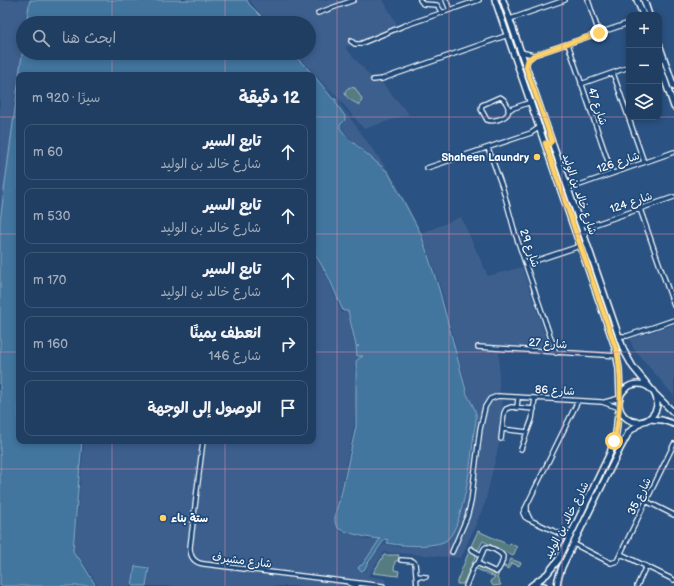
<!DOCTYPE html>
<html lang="ar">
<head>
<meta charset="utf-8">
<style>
	body { margin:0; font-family:"Balsamiq Sans","Playpen Sans Arabic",sans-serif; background:#284568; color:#f1f3f6; direction:rtl }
	.controls { position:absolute; right:12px; top:12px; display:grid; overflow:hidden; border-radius:8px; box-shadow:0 2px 6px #0003 }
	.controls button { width:36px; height:36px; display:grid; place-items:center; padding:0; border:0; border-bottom:1px solid #3d5777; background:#203e62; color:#f1f3f6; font:20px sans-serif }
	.stop { position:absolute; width:12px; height:12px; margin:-9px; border:3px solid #ffd166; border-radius:50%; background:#fff }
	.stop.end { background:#ffd166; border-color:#fff; box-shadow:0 1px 4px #0008 }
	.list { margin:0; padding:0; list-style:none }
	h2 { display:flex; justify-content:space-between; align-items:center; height:52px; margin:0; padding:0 16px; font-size:17px }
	h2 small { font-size:13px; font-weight:400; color:#a2aebe }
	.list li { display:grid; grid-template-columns:26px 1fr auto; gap:12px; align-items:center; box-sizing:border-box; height:56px; margin:0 8px 8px; padding:0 8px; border:1px solid #3d5777; border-radius:8px }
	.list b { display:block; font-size:15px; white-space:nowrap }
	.list p { margin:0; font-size:13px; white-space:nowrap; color:#a2aebe }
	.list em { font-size:13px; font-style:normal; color:#a2aebe }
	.icon { flex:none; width:22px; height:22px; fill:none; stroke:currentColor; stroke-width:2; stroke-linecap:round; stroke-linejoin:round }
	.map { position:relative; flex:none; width:674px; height:586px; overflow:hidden; direction:ltr }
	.search { position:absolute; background:#203e62; box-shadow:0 2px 6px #0003; left:16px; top:16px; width:300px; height:44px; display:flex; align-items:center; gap:10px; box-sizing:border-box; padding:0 14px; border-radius:22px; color:#a2aebe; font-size:15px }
	.panel { position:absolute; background:#203e62; box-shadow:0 2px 6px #0003; left:16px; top:72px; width:300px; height:372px; border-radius:8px; direction:rtl }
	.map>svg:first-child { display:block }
	.built { fill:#3d5f8e }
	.green { fill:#557b81; stroke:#aabdc0 }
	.water { fill:#42769f; stroke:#8eadc5 }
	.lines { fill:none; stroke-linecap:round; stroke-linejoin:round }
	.street-casing { stroke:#fff; stroke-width:6 }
	.secondary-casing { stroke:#fff; stroke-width:8 }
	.street { stroke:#1f4a7a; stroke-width:3.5 }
	.secondary { stroke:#1f4a7a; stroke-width:5 }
	.route { stroke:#ffd166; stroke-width:5 }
	.grid { fill:none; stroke:#e08cad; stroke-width:1; stroke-opacity:0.55 }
	.poi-dot { fill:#ffd166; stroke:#1f4a7a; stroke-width:1.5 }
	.labels { text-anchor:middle; stroke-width:3.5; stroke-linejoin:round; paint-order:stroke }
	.street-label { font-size:11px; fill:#fff; stroke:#1f4a7a }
	.poi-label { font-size:11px; font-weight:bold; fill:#fff; stroke:#1f4a7a; text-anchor:end }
</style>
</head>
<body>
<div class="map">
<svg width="674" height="586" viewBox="0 0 674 586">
	<rect width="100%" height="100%" fill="#2a5282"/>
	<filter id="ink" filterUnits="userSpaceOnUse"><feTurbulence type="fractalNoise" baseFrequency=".025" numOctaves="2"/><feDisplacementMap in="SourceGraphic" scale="8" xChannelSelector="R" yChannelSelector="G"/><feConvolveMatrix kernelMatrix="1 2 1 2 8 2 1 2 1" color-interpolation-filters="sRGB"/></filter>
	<g filter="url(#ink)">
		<path class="built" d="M0,0H30L26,23H23V48L0,220Z
			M249,0H383L401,31L345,47L377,84L381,82L409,114L364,129L322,79L389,172L396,183L420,231L422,233L461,217L488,276L522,267L546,338L547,351L509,348L499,352V389L503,405L500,440L485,503L461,558L384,552L368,576L386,579L385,586H147L150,567L134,565L131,586H98L80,557L77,556L74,551L84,441H313V254L328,279L342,313L347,312L355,346L356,357H359L355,361L354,366L356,395L354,426L340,495L334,514V523L338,530L368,540H379L361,564L358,565L357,570L363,572L367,570V566L386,541L385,544L400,547L434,546L449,540L458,522L464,504L474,446L477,412L472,404L468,394L441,289L422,234L419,231L395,183L388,172L349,137L341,127V125L346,120L347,116L335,98L313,72L294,53H309V23H265L260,18L262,16Z
			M674,325V396L633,348L630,339Z"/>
		<path class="green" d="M350,87L355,88L362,99L360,105C353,102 337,94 350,87Z
			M478,531L509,545L510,543L517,547L513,556L483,541L478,550L471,546Z
			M470,549L477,553L463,584H457V581Z
			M384,555H399L398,561H395L394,570L399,571L398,576L373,573Z
			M511,559L521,563L519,566L512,563L508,569L502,566L497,578L501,585L493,586L490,581L495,577L474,568L476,564L497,574L502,565L507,567Z"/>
		<path class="water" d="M30,0H247L249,4L261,16L259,18L264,23H26Z
			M23,48V53H276L275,54L276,56L279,53H292L312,73L333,99H336V103L345,116V120L340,125V128L348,138L388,172L421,234L439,289L467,394C469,398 476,411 476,413C477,419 475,426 474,432C472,455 464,525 447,540C436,548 400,546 387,543L388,540L385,539L366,566L365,569L362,571L358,569L359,566L362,565L380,539C366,538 352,534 339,529L335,523V514L341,495L356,426V361L358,359L363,356H357L356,347L359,346H356L348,311H343L329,278L313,251V75H19Z
			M19,78V441H82L73,551L76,557L79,558L96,586H0V221Z
			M135,566L149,568L146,586H132Z"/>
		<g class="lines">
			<g class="street-casing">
				<path id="street" d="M420,0L423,4L437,5L442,13
					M446,0L450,10
					M588,0L599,33
					M318,13L354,0
					M510,19L565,0
					M351,41L355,44H360L403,26L479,0
					M568,44L612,173
					M521,52L533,55
					M526,67L528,60L534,55L629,23
					M613,73L644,162
					M373,80L382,79L508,35
					M581,84L629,67
					M500,97C505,99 510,108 508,113C505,119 492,122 487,120L481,109L482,105Z
					M508,110L531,102
					M488,148L503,189L515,233L556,353
					M427,168L531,133L540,127
					M568,189L674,152
					M640,209L674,306
					M579,222L586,225H592
					M584,235L588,229L593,225L674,197
					M526,264L580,246
					M618,336H627L674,320
					M478,347L618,356
					M605,402L620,398
					M517,408L518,397
					M502,429L527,432
					M501,439L504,413L506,409L511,407L534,409
					M203,441L190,547C190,557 194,563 204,564L383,586
					M521,449L532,419L535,398
					M646,501L674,515
					M527,506V513L530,519
					M569,538L528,519L525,517L523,513L578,401
					M574,544L611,563L617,561L674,444
					M486,547C491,547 500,552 503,556C503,561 500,569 496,572L481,565L478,563L484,549Z
					M471,549L481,555
					M452,552L467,517L471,502L480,429L485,407L490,399L498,396L602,402L620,408
					M621,554L674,580
					M401,560L413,561L415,563L417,586
					M417,576L426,577
					M349,583L357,586
					M466,586L474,566L478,563
					M637,586L646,566"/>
			</g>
			<g class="secondary-casing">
				<path id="secondary" d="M495,0L615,347L619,369L620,398
					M503,0L624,351L633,367L651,389
					M637,0L643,15
					M644,0L649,15
					M659,44L674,87
					M659,63L674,107
					M619 403a19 19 0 1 1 38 0a19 19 0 1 1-38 0Z
					M656,395L674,413
					M649,419L662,420L674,424
					M531,586L547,574L559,559L610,453L616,433L618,414L620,409
					M533,586H544
					M557,586L558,579L562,567L621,447L629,432L641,422"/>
			</g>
			<use href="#street" class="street"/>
			<use href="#secondary" class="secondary"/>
		</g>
	</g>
	<g class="lines" filter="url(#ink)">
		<path class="route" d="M599,33L534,55L528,60L526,67L552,141L549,144L545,143L617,352C622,380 621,413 614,441"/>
	</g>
	<path class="grid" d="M112,0V23M225,0V23M337,0V586M449,0V586M562,0V586M112,53V75M225,53V75M0,117H19M313,117H674M0,234H19M313,234H674M0,352H19M313,352H674M112,441V586M225,441V586M0,469H674"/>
	<g class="poi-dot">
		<circle cx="537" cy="157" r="4"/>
		<circle cx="163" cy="518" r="4"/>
	</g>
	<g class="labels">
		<g class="street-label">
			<text transform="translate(598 106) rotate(71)" y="4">شارع 47</text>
			<text transform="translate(618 162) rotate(-19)" y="4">شارع 126</text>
			<text transform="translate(580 194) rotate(71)" y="4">شارع خالد بن الوليد</text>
			<text transform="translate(631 202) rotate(-19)" y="4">شارع 124</text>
			<text transform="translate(530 248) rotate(71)" y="4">شارع 29</text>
			<text transform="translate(548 343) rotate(4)" y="4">شارع 27</text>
			<text transform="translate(555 390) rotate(3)" y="4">شارع 86</text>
			<text transform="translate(639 496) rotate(-64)" y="4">شارع 35</text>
			<text transform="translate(566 520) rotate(-63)" y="4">شارع خالد بن الوليد</text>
			<text transform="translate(242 560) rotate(7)" y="4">شارع مشيرف</text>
		</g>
		<g class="poi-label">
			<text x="529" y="161">Shaheen Laundry</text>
			<text x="171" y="522" text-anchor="start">ستة بناء</text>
		</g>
	</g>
</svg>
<div class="controls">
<button>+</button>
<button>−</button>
<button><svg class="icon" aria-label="layers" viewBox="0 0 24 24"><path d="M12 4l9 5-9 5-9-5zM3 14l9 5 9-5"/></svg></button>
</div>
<div class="stop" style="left:614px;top:441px"></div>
<div class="stop end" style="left:599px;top:33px"></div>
<div class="search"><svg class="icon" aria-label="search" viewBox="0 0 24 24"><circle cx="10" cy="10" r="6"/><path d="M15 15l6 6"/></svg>ابحث هنا</div>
<section class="panel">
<h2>12 دقيقة<small>سيرًا · 920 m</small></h2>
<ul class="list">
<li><svg class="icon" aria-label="ahead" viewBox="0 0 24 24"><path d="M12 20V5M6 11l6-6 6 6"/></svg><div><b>تابع السير</b><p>شارع خالد بن الوليد</p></div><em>60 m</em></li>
<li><svg class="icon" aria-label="ahead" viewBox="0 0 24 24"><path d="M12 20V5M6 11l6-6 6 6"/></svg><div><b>تابع السير</b><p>شارع خالد بن الوليد</p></div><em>530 m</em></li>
<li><svg class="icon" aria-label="ahead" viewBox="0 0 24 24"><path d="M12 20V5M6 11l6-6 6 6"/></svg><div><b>تابع السير</b><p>شارع خالد بن الوليد</p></div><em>170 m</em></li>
<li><svg class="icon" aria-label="right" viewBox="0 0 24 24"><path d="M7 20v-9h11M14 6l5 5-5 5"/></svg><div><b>انعطف يمينًا</b><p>شارع 146</p></div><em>160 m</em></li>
<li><svg class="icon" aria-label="arrive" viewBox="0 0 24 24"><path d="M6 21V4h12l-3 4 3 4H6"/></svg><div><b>الوصول إلى الوجهة</b></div></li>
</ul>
</section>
</div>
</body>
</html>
